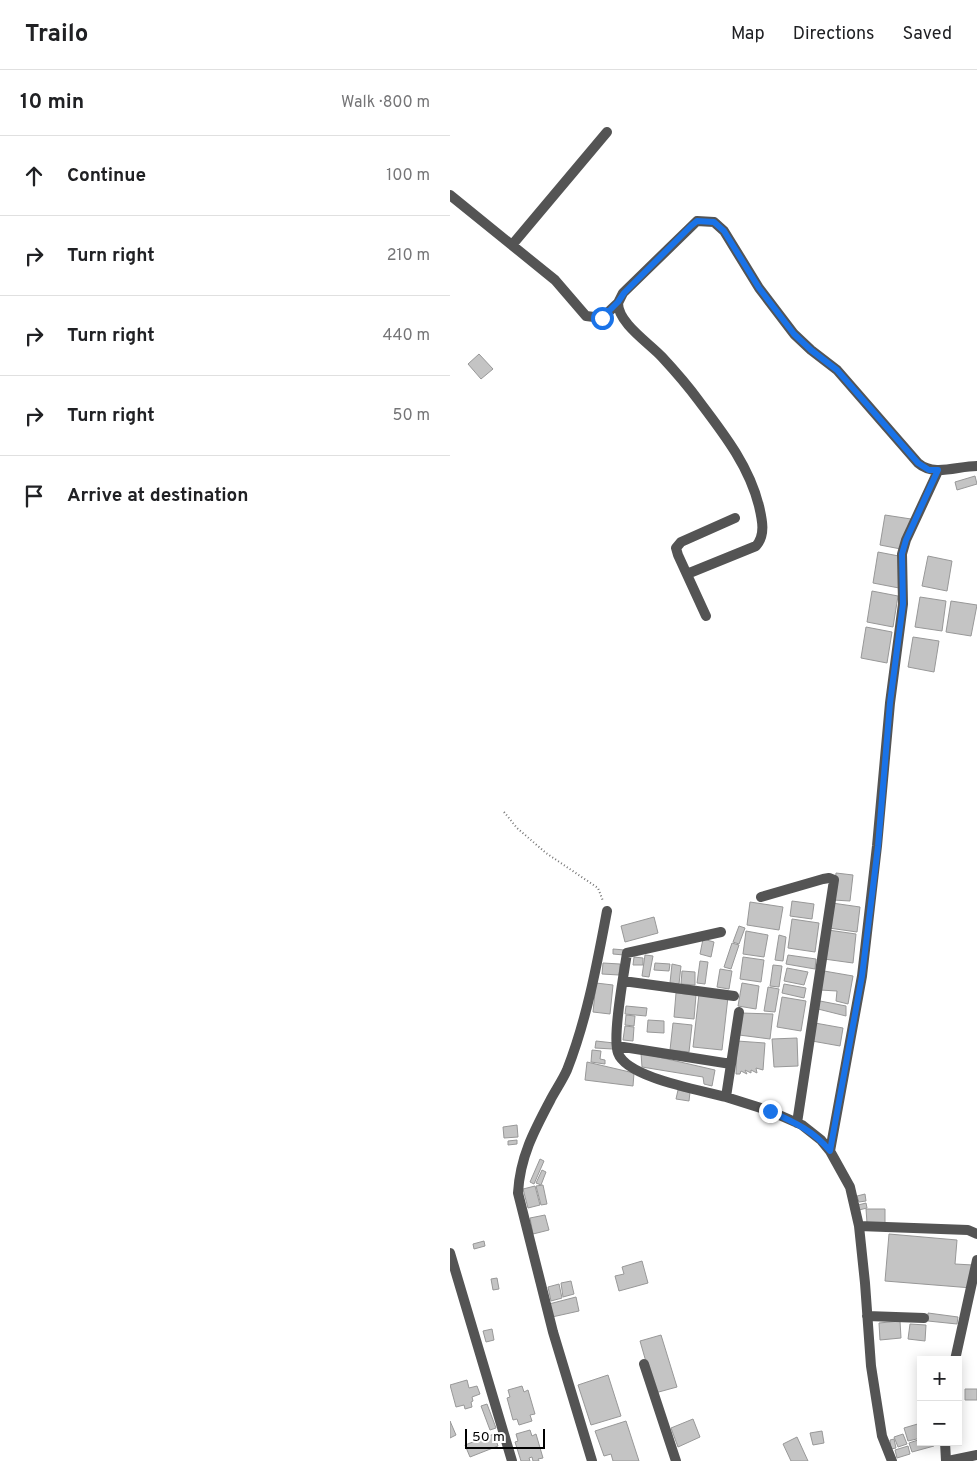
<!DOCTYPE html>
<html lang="en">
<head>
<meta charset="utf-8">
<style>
	body { margin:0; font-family:Overpass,sans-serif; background:#f6f6f6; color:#202124 }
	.controls { position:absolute; right:15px; bottom:15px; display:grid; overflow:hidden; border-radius:0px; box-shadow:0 2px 12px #0003 }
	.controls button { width:45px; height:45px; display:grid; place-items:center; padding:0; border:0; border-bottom:1px solid #e0e0e0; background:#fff; color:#202124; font:25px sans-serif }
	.scale { position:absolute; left:15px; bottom:12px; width:80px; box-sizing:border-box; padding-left:5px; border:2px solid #000; border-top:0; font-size:14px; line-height:18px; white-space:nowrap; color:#000; -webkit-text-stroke:4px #fff; paint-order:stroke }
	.stop { position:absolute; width:15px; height:15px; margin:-11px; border:4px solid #1a73e8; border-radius:50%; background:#fff }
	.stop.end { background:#1a73e8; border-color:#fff; box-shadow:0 1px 5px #0008 }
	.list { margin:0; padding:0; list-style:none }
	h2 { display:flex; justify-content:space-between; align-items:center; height:65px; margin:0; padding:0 20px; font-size:21px }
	h2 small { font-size:16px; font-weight:400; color:#757577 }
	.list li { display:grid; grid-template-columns:32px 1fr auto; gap:15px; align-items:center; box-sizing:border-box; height:80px; padding:0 20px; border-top:1px solid #e0e0e0 }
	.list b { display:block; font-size:19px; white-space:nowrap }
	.list em { font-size:16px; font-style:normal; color:#757577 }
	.icon { flex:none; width:28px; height:28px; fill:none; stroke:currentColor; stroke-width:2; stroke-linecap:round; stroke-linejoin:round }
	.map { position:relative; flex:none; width:527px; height:1391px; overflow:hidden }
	header { display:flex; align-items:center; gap:30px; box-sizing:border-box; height:70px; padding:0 25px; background:#fff; border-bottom:1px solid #e0e0e0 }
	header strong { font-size:24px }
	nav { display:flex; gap:28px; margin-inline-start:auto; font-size:18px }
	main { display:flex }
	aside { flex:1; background:#fff }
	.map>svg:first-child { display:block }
	.building { fill:#c4c4c4; stroke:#989898 }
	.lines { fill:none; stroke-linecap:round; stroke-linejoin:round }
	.path { stroke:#767676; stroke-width:2; stroke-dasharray:1 2.5; stroke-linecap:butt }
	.minor { stroke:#545454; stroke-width:10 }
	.tertiary { stroke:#545454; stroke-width:10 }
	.route { stroke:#1a73e8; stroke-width:6 }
</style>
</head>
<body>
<header>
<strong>Trailo</strong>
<nav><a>Map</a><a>Directions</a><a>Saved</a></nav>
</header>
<main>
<aside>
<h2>10 min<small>Walk · 800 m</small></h2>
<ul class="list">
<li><svg class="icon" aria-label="ahead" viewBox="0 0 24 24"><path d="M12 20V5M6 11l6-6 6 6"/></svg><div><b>Continue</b></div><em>100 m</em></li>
<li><svg class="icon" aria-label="right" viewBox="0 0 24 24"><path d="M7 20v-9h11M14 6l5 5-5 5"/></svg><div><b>Turn right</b></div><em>210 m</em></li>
<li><svg class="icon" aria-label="right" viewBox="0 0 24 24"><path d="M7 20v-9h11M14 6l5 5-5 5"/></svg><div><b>Turn right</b></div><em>440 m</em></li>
<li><svg class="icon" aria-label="right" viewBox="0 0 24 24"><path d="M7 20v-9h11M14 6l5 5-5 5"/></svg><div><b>Turn right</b></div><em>50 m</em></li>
<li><svg class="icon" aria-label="arrive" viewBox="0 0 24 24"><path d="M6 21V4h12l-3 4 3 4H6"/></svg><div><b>Arrive at destination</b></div></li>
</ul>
</aside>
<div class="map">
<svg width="527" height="1391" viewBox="0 0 527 1391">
	<rect width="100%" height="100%" fill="#fff"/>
	<path class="building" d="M29,284L43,299L31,309L18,294Z
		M525,406L527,414L507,420L505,412Z
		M435,445L461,449L456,480L430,475Z
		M428,482L454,487L449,518L423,513Z
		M478,486L502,491L497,521L472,516Z
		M422,521L448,526L443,557L417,552Z
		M470,527L496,531L492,561L465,557Z
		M501,531L527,535L521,566L496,562Z
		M416,557L442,562L437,593L411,588Z
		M463,567L489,571L484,602L458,597Z
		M386,803L403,805L400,831L383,830Z
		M342,831L364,834L362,849L340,846Z
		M300,832L333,837L329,860L297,855Z
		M382,833L410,837L407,862L379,858Z
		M204,847L208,863L175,872L171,856Z
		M342,849L369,853L365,882L338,878Z
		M289,856L295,858L289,874L283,872Z
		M378,860L406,864L403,893L374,889Z
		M296,861L318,865L314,887L293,884Z
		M329,865L336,867L333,891L325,890Z
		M253,869L264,872L261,887L250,884Z
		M282,873L289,875L281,899L274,897Z
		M163,879L175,880L174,885L163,884Z
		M195,885L203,886L199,907L192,906Z
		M338,885L366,889L365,899L336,894Z
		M184,887L193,888V895H183Z
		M293,887L314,890L311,912L290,909Z
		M250,891L258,892L255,914L247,913Z
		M153,893L170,894L169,905L152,904Z
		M205,893L220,894L219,901L204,900Z
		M222,894L231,896L229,914L220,913Z
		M323,895L332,896L329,917L320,916Z
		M337,898L358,902L354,915L334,911Z
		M270,899L282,901L279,919L267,917Z
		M232,901L245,902V915L231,914Z
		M374,901L403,906L398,934L386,931L387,921L370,920Z
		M146,913L163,915L160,944L143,942Z
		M292,913L309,916L306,939L288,936Z
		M334,914L356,918L354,928L332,923Z
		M318,917L329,919L325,942L314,941Z
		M226,923L246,925L244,949L224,947Z
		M249,924L278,927L272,980L243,977Z
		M332,927L356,931L351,961L327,957Z
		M370,931L396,936V946L368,939Z
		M176,936L197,938L196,946L175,944Z
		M291,943L323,944L320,969L289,965Z
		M176,945L185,946L184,956L175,955Z
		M198,950L214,951V963L197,962Z
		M223,953L242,955L239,982L220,980Z
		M365,953L393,958L390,976L362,971Z
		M175,956L184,957L183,971L173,970Z
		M347,968L348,996L324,997L322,969Z
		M146,971L164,973L163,979L145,978Z
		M287,971L315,973L313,1000L306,998L307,1003L301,1000V1003L295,1000L297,1004L291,1001L290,1004H286Z
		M142,980L151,981L150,989L155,990V994L141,992Z
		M191,983L265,1000L262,1016L254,1014L253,1007L192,997Z
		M137,992L184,1003L183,1016L135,1010Z
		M228,1020L240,1022L239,1031L226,1029Z
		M67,1055L68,1067L54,1068L53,1057Z
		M67,1070V1074L58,1075V1071Z
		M90,1089L94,1091L84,1114L80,1112Z
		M92,1100L96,1102L91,1115L86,1113Z
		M93,1115L97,1134L91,1135L86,1116Z
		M85,1116L90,1135L78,1138L73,1119Z
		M415,1124L416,1131L409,1132L407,1126Z
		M416,1133L417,1138L409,1140L408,1135Z
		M416,1139H435V1153H417Z
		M95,1145L99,1160L83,1164L80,1148Z
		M439,1164L507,1170L505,1194L523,1195L522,1218L435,1211Z
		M34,1171L35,1176L24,1179L23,1174Z
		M192,1191L198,1213L169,1221L165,1206L174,1204L172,1197Z
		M47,1208L49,1219L43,1220L41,1209Z
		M121,1211L124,1224L113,1227L111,1213Z
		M109,1214L112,1228L101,1231L98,1217Z
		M126,1227L129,1241L102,1247L99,1234Z
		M478,1243L508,1247L507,1254L478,1251Z
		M450,1251L451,1268L430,1270L429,1253Z
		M460,1254L476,1255L475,1271L458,1269Z
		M42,1259L44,1270L36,1272L33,1261Z
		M211,1265L227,1317L205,1323L190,1271Z
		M158,1305L171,1346L141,1355L128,1315Z
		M17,1310L19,1318L27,1316L30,1324L22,1327L23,1331L21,1332L22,1337L15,1339L14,1335L6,1337L0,1315Z
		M72,1316L74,1322L78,1320L85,1344L80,1345L82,1351L69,1355L67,1349L63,1350L57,1328L60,1327L58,1320Z
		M515,1319H527V1330H515Z
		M37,1334L46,1358L40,1360L31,1336Z
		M243,1349L250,1367L228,1377L221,1358Z
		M0,1351L6,1365L0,1368Z
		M176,1351L189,1391H163L161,1384L154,1386L145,1361Z
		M471,1353V1368L458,1371L454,1358Z
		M80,1360L82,1366L86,1364L93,1388L88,1389L89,1391H83L82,1387L79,1388L80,1391H71L65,1372L68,1371L66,1364Z
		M372,1361L374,1373L363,1375L360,1363Z
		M44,1364L48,1376L20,1387L15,1375Z
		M453,1364L457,1374L448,1377L444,1367Z
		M347,1367L358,1391H341L333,1374Z
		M444,1369L446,1378L441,1379L440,1370Z
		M471,1369V1372H482L484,1376L462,1382L459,1373Z
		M458,1376L460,1384L447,1388L445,1380Z"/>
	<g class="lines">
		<path class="path" d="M54,742L67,758L96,783L148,818L153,831"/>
		<path class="minor" d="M0,125L105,210L136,246L152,248L168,233
			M62,175L157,62
			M237,504L306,476C316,465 312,449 309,436C299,396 274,364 249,331C238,316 225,301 212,287C199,273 168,253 168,233L173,223L247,151L264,152L274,161L309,218L344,264L361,280L387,300L468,393C484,407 507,396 527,396
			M256,546L228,485L226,478L231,472L285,448
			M311,827L373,809L379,808L384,810L347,1053
			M271,862L177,883C174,903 162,967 168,983C177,1008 251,1020 276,1027
			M173,911L284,926
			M289,942L276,1027L320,1041L352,1055L371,1070L380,1081L400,1117L409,1156L415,1213L421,1296L432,1366L442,1391
			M167,976L281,994
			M380,1081L412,906L427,776L440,633L453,534L452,484L456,470L488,401
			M409,1156L518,1160L527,1164
			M0,1183L62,1391
			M417,1246L474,1248
			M505,1290L527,1190
			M194,1294L226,1391
			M495,1372L496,1391
			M142,1391L103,1262L68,1123C70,1086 85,1059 102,1027C107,1018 113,1009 117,1000C137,949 147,894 157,841"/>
		<path class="tertiary" d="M498,1391L527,1385"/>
	</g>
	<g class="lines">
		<path class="route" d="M152,248L168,232L174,223L241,156L247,151L264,152L274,161L309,218L344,264L361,280L387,300L468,393L479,400H488L456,470L452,484L453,534L440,633L428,776L412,906L380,1081C364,1061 344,1052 320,1041"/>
	</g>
</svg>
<div class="controls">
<button>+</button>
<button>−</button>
</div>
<div class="scale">50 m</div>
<div class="stop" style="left:152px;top:248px"></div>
<div class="stop end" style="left:320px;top:1041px"></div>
</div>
</main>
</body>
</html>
